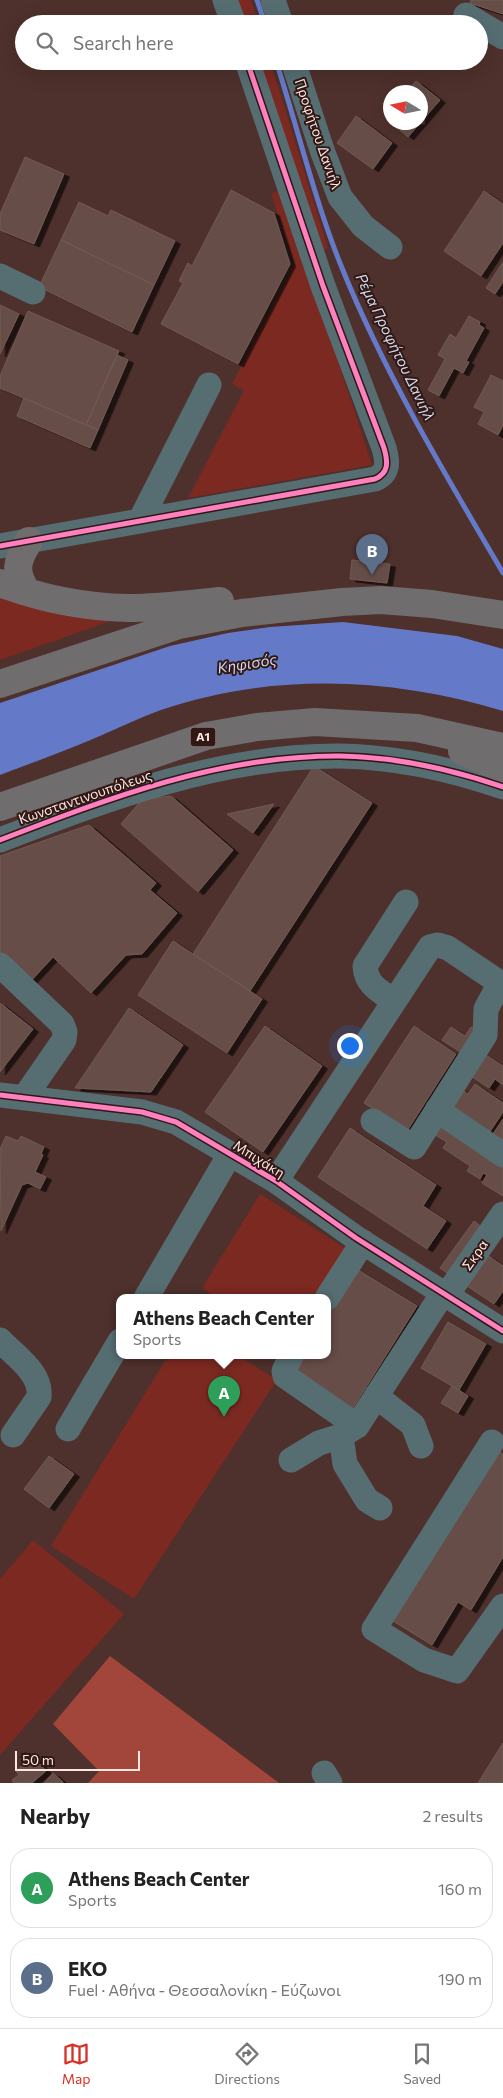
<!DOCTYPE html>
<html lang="en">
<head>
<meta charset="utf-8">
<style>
	body { margin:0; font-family:Commissioner,sans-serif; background:#f6f6f6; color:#222 }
	.compass { position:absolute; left:383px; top:85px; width:45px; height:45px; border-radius:50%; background:#fff; box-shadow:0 5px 20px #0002; rotate:280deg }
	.scale { position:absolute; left:15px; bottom:12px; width:125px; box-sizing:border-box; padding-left:5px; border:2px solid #fce6e2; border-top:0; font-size:14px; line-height:18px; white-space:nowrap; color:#fce6e2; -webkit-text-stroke:4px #311814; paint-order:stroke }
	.you { position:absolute; left:349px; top:1045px; width:18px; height:18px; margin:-12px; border:4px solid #fff; border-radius:50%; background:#1a73e8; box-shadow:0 0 0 8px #1a73e833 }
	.badge { display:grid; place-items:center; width:32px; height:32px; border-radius:50%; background:#d93025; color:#fff; font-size:16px; font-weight:700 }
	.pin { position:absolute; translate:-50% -41px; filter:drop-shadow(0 1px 2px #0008) }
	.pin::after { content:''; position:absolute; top:26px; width:18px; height:15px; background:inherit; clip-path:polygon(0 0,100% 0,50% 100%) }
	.popup { position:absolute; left:116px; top:1294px; width:215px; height:65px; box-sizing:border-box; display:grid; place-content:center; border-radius:10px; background:#fff; filter:drop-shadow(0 1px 4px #0005); font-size:16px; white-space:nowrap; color:#767676 }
	.popup b { font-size:19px; color:#222 }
	.popup::after { content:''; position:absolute; left:50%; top:100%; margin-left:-10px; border:10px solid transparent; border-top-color:#fff }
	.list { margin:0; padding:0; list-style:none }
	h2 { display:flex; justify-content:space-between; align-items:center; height:65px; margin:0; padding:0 20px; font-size:21px }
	h2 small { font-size:16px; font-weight:400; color:#767676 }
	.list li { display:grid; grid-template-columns:32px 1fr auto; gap:15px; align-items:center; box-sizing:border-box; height:80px; margin:0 10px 10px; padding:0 10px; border:1px solid #e0e0e0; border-radius:20px }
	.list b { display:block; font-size:19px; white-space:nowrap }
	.list p { margin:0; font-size:16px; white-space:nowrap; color:#767676 }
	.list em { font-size:16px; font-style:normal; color:#767676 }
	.icon { flex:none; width:28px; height:28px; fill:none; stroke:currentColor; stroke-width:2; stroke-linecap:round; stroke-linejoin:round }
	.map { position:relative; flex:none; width:503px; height:1783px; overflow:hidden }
	.search { position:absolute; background:#fff; box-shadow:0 5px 20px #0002; left:15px; right:15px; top:15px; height:55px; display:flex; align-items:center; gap:12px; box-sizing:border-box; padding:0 18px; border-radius:28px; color:#767676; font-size:19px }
	.sheet { height:245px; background:#fff }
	nav { display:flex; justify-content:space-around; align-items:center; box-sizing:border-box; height:70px; border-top:1px solid #e0e0e0; background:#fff; font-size:14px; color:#767676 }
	nav a { display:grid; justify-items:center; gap:2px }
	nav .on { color:#d93025 }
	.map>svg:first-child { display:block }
	.green { fill:#7c2921 }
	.forest { fill:#a2463b }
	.water { fill:#647ac9 }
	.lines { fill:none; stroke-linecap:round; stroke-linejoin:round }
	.stream { stroke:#647ac9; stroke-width:5 }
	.building { fill:#664e47; stroke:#725a53; filter:url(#shadow) }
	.minor { stroke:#566e72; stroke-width:25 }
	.highway { stroke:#6f6d6d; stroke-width:28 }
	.cycleway-casing { stroke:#311814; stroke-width:8 }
	.cycleway { stroke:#ff80c0; stroke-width:5 }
	.labels { text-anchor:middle; stroke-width:4; stroke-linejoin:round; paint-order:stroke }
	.shield { fill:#311814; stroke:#bfa8a4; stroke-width:1 }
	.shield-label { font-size:12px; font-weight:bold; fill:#fce6e2 }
	.street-label { font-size:14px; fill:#fce6e2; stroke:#311814 }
	.water-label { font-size:15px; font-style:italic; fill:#d0d9f0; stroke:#311814 }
</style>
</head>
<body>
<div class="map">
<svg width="503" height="1783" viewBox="0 0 503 1783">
	<defs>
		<filter id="shadow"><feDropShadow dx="5.5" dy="3" stdDeviation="0" flood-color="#0009"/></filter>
	</defs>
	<rect width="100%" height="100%" fill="#4e302c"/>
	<path class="green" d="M237,0H251L258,24H245Z
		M259,61H270L328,248L323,251Z
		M278,191L352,403L372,465L188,498L244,390L232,384L295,264L271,194Z
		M0,590L109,617L108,622L0,660Z
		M260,1194L345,1248L314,1298H218L202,1288Z
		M168,1356H219L229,1362L233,1356H239L277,1380L134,1599L51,1546Z
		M33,1540L124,1614L0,1755V1579Z"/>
	<path class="forest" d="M110,1656L279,1783H88L99,1771L53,1724Z"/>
	<path class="water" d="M343,622L457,636L503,649V711C392,677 272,672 161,710C136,719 112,731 88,741C59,753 29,764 0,775V703L170,646L228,633L270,627Z"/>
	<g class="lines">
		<path class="stream" d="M257,0L265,24
			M276,61C298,129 315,202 342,268C385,374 445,474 503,573"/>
	</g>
	<path class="building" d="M471,0H503V14L470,3Z
		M416,81L440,100L408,137L391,122H420V92H406Z
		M356,116L392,143L373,169L337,143Z
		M25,157L64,174L34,244L0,230V214Z
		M231,190L274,213L290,264L238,364L161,324L183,283L179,281L188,263L192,266Z
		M484,191L503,204V243L481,276L444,251Z
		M79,202L108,216L111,210L175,241L154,285L61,240Z
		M61,240L154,285L132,332L39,287Z
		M503,262V282L495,294L486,288Z
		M0,305L19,314L0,354Z
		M28,311L119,351L86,425L0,388V376Z
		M469,316L480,322L479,325L484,328L466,361L469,362L463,373L454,368L439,396L428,390L445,359L438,355L450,334L456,338Z
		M117,355L128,360L98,430L86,425Z
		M491,375L503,381V425L498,435L478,424L484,412L474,407Z
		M24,398L98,430L90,448L17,416Z
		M352,560L390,564L387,583L350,579Z
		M314,766L372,803L250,991L193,954Z
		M171,796L233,850L198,892L121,824L139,803L147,799Z
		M274,804L253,833L227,814Z
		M89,825L156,883L150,890L177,913L142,954L126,955L91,993L53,957L28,984L0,959V856Z
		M173,941L262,999L227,1053L138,995Z
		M0,1003L33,1029L0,1072Z
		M129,1008L183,1045L151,1092L75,1088Z
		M265,1026L322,1066L263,1152L205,1112Z
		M414,1026L456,1054L407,1131L364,1103Z
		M451,1027L465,1036L471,1027L477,1030L462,1053L442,1040Z
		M484,1054L503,1066V1085L495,1079L489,1088L471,1076Z
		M475,1084L503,1103V1112L487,1136L443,1106L457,1086L468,1094Z
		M503,1119V1145L491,1137Z
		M437,1121L503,1164V1196L482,1183L487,1175L483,1173L480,1179L467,1171L470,1166L443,1148L447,1142L430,1132Z
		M350,1128L436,1185L423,1206L446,1221L427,1249L318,1177Z
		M6,1136L18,1141L21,1136L44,1147L41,1154L43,1155L35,1172L46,1177L40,1189L28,1183L22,1185L1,1231L0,1149Z
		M474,1221L483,1228L450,1275L440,1268Z
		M487,1255L503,1266V1291L494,1304L467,1286Z
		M355,1268L417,1306L351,1411L290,1372L300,1356H328V1311Z
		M448,1322L486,1344L459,1390L421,1368Z
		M452,1386L468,1396L458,1413L441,1403Z
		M498,1451L503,1454V1557L471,1610L458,1602L432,1645L393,1621Z
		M49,1456L74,1474L49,1508L24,1489Z
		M503,1743V1783H478Z
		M33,1756L46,1771L32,1783H14L12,1780L19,1775L16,1771Z
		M53,1773L63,1782V1783H44Z"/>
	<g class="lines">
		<path class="minor" d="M225,0L234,24
			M273,0L281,24
			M466,15L503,37
			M293,61L322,150L340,197L363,226L390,247
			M0,276L33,292
			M140,521L209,385
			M0,546L375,479C389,473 388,462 384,448L323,286L247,61
			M0,840C109,798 221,755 340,756C395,757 451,769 503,787
			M0,965L62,1024L65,1032L64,1040L24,1098
			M394,1001C380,991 366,985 365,966L406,902
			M0,1095L142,1112L176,1122L276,1181L356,1238L503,1331
			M437,1110L503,1155
			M373,1121L414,1147L485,1035L486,1009L500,983
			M276,1181L430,947L438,945L448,948L503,985
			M446,1296L503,1214
			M146,1298L230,1154
			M327,1298L363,1242
			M0,1340C15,1356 42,1373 39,1397L13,1435
			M291,1356L284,1371L285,1376L357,1426
			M376,1396L413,1425L421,1446
			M68,1429L120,1341
			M341,1436L345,1464L367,1500L380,1508
			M492,1442L374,1629L424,1660L457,1671L503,1606
			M291,1460L319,1443L341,1436L357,1426L443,1293
			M324,1773L330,1783"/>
		<path class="highway" d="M0,583C40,598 85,607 128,608C159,608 190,604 220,601
			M27,592C14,572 16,561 29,541
			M0,684L179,625L242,613L342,602L381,600L432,604L503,615
			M462,751L503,769
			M0,807L206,736L257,727L315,722L417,728L503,747"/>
		<g class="cycleway-casing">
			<path id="cycleway" d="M0,546L375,479C389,473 388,462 384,448L323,286L247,61
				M0,840C109,798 221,755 340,756C395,757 451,769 503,787
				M0,1095L142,1112L176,1122L276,1181L356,1238L503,1331"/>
		</g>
		<use href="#cycleway" class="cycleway"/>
	</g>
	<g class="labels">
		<rect class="shield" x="190.5" y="727.5" width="25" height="19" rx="4"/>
		<g class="shield-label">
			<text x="203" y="741">Α1</text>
		</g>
		<g class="street-label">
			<text transform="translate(318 134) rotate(71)" y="5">Προφήτου Δανιήλ</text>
			<text transform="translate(85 797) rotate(-19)" y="5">Κωνσταντινουπόλεως</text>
			<text transform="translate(259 1159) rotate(32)" y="5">Μπιχάκη</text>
			<text transform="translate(475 1255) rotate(-55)" y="5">Σκρα</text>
		</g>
		<g class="water-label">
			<text transform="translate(395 347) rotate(64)" y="5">Ρέμα Προφήτου Δανιήλ</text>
			<text transform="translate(247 664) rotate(-9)" y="5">Κηφισός</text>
		</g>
	</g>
</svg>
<svg class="compass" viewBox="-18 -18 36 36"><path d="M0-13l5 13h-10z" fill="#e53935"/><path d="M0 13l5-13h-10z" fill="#767676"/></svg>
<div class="scale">50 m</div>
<div class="you"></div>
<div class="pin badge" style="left:224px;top:1417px;background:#2e9e5b">A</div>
<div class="popup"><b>Athens Beach Center</b>Sports</div>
<div class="pin badge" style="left:372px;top:575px;background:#5c6f8a">B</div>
<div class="search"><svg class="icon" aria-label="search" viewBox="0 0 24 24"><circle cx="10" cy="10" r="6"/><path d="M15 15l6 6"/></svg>Search here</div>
</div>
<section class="sheet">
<h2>Nearby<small>2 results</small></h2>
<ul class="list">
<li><span class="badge" style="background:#2e9e5b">A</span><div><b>Athens Beach Center</b><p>Sports</p></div><em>160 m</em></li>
<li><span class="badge" style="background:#5c6f8a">B</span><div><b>EKO</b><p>Fuel · Αθήνα - Θεσσαλονίκη - Εύζωνοι</p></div><em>190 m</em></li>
</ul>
</section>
<nav>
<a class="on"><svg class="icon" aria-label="map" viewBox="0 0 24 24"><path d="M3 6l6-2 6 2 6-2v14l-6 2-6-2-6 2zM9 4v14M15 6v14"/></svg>Map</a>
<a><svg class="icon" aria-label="directions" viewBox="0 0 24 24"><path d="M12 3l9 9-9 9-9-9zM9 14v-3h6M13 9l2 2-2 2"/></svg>Directions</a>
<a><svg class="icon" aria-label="saved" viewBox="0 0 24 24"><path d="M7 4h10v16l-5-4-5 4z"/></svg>Saved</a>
</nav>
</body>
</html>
